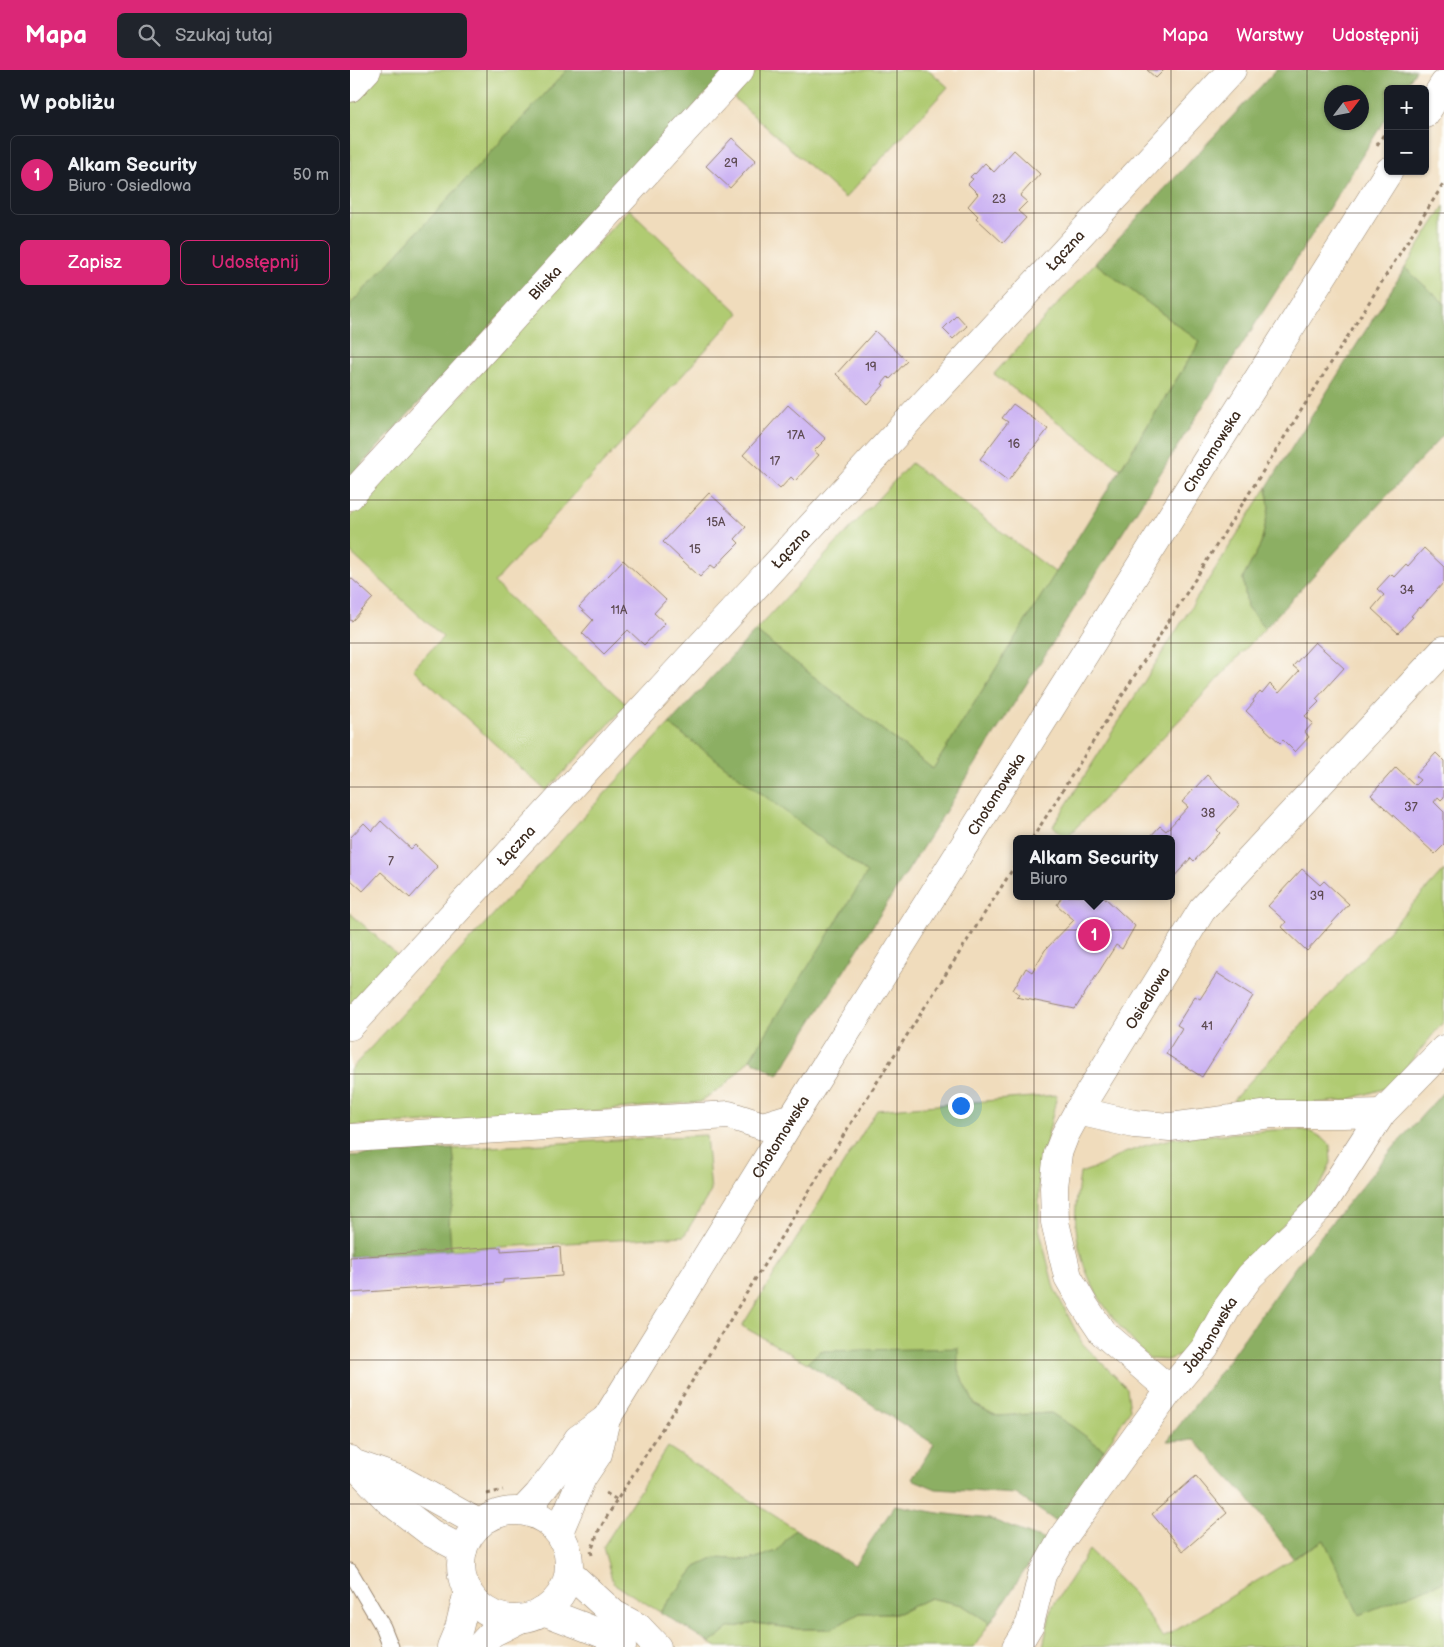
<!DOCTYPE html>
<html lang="pl">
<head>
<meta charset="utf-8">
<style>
	body { margin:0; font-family:"Balsamiq Sans",sans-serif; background:#20242c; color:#f1f3f6 }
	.controls { position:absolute; right:15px; top:15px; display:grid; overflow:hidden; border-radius:8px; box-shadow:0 1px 4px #0004 }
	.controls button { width:45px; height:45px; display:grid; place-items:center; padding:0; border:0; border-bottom:1px solid #363941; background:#171b24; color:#f1f3f6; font:25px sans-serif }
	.compass { position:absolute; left:974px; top:15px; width:45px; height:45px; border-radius:50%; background:#171b24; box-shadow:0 1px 4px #0004; rotate:58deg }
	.you { position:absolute; left:610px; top:1035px; width:18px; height:18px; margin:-12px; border:4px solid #fff; border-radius:50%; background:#1a73e8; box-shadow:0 0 0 8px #1a73e833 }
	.badge { display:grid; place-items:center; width:32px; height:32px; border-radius:50%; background:#db2777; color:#fff; font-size:16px; font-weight:700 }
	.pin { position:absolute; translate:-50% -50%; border:2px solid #fff; box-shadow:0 1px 5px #0006 }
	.popup { position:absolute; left:663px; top:765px; width:162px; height:65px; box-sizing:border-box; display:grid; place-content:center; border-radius:8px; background:#171b24; filter:drop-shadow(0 1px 4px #0005); font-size:16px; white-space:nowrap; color:#9ea1a6 }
	.popup b { font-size:19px; color:#f1f3f6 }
	.popup::after { content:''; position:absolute; left:50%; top:100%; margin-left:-10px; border:10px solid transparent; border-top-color:#171b24 }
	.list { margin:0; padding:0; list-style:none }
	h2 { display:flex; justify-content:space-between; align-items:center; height:65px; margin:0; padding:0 20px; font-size:21px }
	h2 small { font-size:16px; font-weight:400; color:#9ea1a6 }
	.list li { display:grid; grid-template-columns:32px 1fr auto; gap:15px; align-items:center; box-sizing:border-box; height:80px; margin:0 10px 10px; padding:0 10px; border:1px solid #363941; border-radius:8px }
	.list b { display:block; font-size:19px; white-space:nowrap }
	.list p { margin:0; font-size:16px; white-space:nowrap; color:#9ea1a6 }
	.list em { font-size:16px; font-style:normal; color:#9ea1a6 }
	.actions { display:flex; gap:10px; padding:15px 20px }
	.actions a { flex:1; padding:11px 0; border:1px solid #db2777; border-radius:8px; text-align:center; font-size:18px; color:#db2777 }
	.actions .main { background:#db2777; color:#fff }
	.icon { flex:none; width:28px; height:28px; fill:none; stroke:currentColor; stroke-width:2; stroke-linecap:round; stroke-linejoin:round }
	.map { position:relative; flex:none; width:1094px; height:1577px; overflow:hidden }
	header { display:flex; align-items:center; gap:30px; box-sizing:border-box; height:70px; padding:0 25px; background:#db2777; color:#fff }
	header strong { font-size:24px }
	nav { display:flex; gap:28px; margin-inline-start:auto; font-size:18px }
	.search { width:350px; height:45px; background:#20242c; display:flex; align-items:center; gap:12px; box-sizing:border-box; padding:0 18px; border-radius:8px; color:#9ea1a6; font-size:19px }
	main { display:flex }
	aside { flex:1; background:#171b24 }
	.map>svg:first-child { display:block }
	.green { fill:#b0cb72; stroke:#767a48 }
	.forest { fill:#8caf64; stroke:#646c41; fill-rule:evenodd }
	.building { fill:#c9aff3 }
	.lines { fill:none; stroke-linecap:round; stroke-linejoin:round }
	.service-casing { stroke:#96836d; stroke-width:17 }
	.minor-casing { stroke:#96836d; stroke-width:29 }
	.tertiary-casing { stroke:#96836d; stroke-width:29 }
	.path { stroke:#96836d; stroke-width:3; stroke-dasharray:4 4; stroke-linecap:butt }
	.service { stroke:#fff; stroke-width:15 }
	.minor { stroke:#fff; stroke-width:28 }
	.tertiary { stroke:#fff; stroke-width:28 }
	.grid { fill:none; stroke:#3b2a1e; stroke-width:1; stroke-opacity:0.55 }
	.labels { text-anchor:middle; stroke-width:4.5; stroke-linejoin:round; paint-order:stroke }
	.number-label { font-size:12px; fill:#5e4b53 }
	.street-label { font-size:15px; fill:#3b2a1e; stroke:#fdfcf7 }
</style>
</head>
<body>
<header>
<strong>Mapa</strong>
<div class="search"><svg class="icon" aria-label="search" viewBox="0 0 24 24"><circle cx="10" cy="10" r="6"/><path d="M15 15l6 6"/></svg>Szukaj tutaj</div>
<nav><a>Mapa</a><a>Warstwy</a><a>Udostępnij</a></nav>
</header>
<main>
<aside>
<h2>W pobliżu<small></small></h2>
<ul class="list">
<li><span class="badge">1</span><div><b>Alkam Security</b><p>Biuro · Osiedlowa</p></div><em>50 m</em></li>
</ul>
<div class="actions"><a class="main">Zapisz</a><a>Udostępnij</a></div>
</aside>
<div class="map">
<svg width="1094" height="1577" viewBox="0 0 1094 1577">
	<rect width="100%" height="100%" fill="#fdfcf7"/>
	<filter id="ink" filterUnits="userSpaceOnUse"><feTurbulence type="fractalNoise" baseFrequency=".02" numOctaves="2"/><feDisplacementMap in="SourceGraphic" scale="10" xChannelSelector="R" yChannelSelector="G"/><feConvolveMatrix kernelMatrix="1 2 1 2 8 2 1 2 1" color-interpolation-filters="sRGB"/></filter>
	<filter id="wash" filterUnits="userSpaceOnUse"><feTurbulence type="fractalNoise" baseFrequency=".0096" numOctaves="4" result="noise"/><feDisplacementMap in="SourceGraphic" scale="20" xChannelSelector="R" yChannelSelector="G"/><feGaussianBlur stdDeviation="1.12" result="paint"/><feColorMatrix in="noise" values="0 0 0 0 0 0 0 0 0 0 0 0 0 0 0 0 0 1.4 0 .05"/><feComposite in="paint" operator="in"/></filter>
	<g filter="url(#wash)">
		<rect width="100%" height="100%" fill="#f0dcbc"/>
		<path class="green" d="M6,0H217L0,235V7Z
			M408,0H579L598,17L495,128L384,28Z
			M1094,136V233L1055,198Z
			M279,139L389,243L144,513L277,635L196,721L63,599L93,567L0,482V447Z
			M745,193L850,272L770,399L644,304Z
			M561,393L706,503L583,699L405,561Z
			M917,417L919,438L911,474L893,508L897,537L915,558L839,640L716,768L703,756Z
			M319,654L518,803L400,989L375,1015L350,1032L158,1048L0,1056V1000Z
			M1094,800V951L1040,1017L993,1031L895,1037L883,1030Z
			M0,843L47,885L0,938Z
			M707,1025L689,1105V1158L704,1218L732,1273L777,1318L780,1340L754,1380L723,1357L701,1343L647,1346L625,1335L608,1300L557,1280L471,1281L457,1293L392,1256L527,1040Z
			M923,1060C948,1060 962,1056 980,1075L981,1092L972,1113L839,1281L817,1290L799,1289C761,1248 732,1216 726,1157C724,1141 728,1120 730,1103L750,1096L772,1084L794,1076L824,1068Z
			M356,1065L361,1121L334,1166L101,1180L99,1150L106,1116L103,1079Z
			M318,1377L445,1459L427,1481L400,1490L365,1488L346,1497L310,1542L263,1513L253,1477Z
			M974,1470L1009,1544L1094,1511V1577H693L701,1539L739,1480L783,1523L813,1568Z
			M580,1528L612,1535L640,1553L624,1577H367L360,1573L379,1558L405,1553L448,1559H481L510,1543H549Z"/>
		<path class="forest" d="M217,0H378L0,407V235Z
			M926,0H1066L1054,19H1038V45L428,1005L400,989L517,803L319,654L405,561L583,699L850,272L745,193ZM982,22H1012V52H982Z
			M1055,198L1094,233V364L915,558L897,537L893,508L911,474L919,438L917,417Z
			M1094,1021V1511L1009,1545L974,1470L943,1488L899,1429L844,1370L817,1371L859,1317L946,1196L1044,1077Z
			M103,1079L106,1116L99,1150L101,1180L0,1187V1086Z
			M608,1278V1300L625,1335L647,1346L701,1343L723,1357L754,1380L707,1452L666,1424L586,1419L562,1409L584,1374L457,1293L470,1281Z
			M545,1435L589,1443L640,1449L695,1470L640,1553L612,1535L580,1528L549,1543H510L481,1559H448L405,1553L379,1558L360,1573L310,1542L346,1497L365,1488L400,1490L427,1481L445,1459L504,1496Z"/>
		<g id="blocks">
			<path class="building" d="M797,0H814L806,8Z
				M382,68L406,90L380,118L356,96Z
				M664,80L690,104L670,126L677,132L668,141L676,148L653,173L626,148L628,146L618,136L628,124L618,114L623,109L620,107L624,103L625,104L635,93L644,102Z
				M607,245L617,256L603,269L593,259Z
				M525,261L557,291L540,309L538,307L532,314L534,315L517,334L486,304Z
				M663,334L698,359L658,411L630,389L658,352L652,348Z
				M438,335L476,369L464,381L469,385L445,411L441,407L430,419L393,385Z
				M359,423L396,457L385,469L389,473L377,485L365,498L361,495L350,507L313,472Z
				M1074,478L1094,497V512L1070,539L1069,537L1061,546L1063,547L1048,563L1022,539L1034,525L1027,519L1041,504L1044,507L1056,494L1058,496Z
				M273,490L316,530L304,543L315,553L294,575L278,560L254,584L232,563L243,550L229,537Z
				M0,507L23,528L2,551L0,550Z
				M965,572L994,598L966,629L969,632L955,646L963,653L955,662L959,667L945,682L933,670L930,673L896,641L904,632L903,630L910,622L912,624L920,614L929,623L949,601L943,596Z
				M1086,683L1094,691V727L1091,730L1088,727L1084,732L1094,742V775L1085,784L1021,725L1046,697L1065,715L1070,710L1065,706Z
				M857,705L890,735L867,760L870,763L844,791L841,788L822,809V769H798L810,756L816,761L838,737L832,732Z
				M31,751L61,779L65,775L88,797L60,828L31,802L13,821L0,809V785L1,783L0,782V768L14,753L22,761Z
				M952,799L970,815L974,811L999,834L957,881L932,857L936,852L918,836Z
				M712,826H753L785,856L772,879L766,875L725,939L666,927L669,924L663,920L676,898L682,902L695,880L724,850L707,835Z
				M867,903L903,926L852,1007L816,984L832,958L827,955L845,926L850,929Z
				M151,1177V1181L210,1177L212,1206L153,1210V1213L0,1223V1187Z
				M846,1406L877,1443L833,1481L802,1444Z"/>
		</g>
	</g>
	<g filter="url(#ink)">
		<use href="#blocks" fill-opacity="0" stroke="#96836d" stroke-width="1"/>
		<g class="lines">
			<g class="service-casing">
				<path id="service" d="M0,1501L33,1557L41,1577"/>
			</g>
			<g class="minor-casing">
				<g id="minor">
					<path d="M0,18L17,0"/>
					<path id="s1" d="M0,426L390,0"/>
					<path id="s2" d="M0,956L882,0"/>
					<path d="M728,1041L784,1054L820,1057L921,1044H993L1032,1043"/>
					<path d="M0,1068L379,1045L413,1056L443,1047"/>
					<path id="s3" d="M820,1320L752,1262L734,1235L718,1207L705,1152L704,1117L708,1083L715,1065L728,1041L852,840L1094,580"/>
					<path d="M0,1390L38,1430L81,1463L113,1480"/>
					<path d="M8,1395L51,1410L130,1454"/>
					<path d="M219,1503L264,1544L288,1557L307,1577"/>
					<path d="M193,1541L253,1564L272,1577"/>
					<path id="s4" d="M666,1577L680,1554L692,1505L712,1469L820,1320L855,1278L877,1238L900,1206L944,1164L973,1134L1032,1043L1094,979"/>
				</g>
			</g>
			<g class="tertiary-casing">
				<g id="tertiary">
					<path d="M1075,44L1094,14"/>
					<path d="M173,1441L188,1425L211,1395L228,1369L256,1349"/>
					<circle cx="165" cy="1495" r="54"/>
					<path id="s5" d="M209,1462L232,1408L248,1384L256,1349L443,1047L1039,101"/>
					<path d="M101,1577L109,1558L118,1521"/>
					<path d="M129,1577L142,1563L170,1549"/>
				</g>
			</g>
			<path class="path" d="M1027,75L1038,58
				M682,769L1094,113
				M256,1423L267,1430
				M137,1424L153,1420
				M242,1485L241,1481L249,1460L267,1430L358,1286L501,1053L666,794"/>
			<use href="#service" class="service"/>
			<use href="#minor" class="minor"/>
			<use href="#tertiary" class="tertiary"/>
		</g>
	</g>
	<path class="grid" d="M137,0V1577M274,0V1577M410,0V1577M547,0V1577M684,0V1577M821,0V1577M957,0V1577M0,143H1094M0,287H1094M0,430H1094M0,573H1094M0,717H1094M0,860H1094M0,1004H1094M0,1147H1094M0,1290H1094M0,1434H1094"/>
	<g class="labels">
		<g class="number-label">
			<text x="381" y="97">29</text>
			<text x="649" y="133">23</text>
			<text x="521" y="301">19</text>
			<text x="446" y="369">17A</text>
			<text x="664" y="378">16</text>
			<text x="425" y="395">17</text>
			<text x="366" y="456">15A</text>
			<text x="345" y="483">15</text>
			<text x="1057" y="524">34</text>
			<text x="269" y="544">11A</text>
			<text x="1061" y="741">37</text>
			<text x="858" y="747">38</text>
			<text x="41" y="795">7</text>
			<text x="967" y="830">39</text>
			<text x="857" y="960">41</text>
		</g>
		<g class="street-label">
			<text dy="5" stroke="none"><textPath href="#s2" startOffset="1055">Łączna</textPath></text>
			<text dy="5" stroke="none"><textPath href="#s1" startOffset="289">Bliska</textPath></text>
			<text dy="5" stroke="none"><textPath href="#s5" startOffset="1265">Chotomowska</textPath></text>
			<text dy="5" stroke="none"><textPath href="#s2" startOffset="650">Łączna</textPath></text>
			<text dy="5" stroke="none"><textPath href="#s5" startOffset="860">Chotomowska</textPath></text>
			<text dy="5" stroke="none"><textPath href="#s2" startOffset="245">Łączna</textPath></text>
			<text dy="5" stroke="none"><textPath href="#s3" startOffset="459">Osiedlowa</textPath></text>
			<text dy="5" stroke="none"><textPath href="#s5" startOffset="455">Chotomowska</textPath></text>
			<text dy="5" stroke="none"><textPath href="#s4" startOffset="371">Jabłonowska</textPath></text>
		</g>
	</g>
</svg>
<div class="controls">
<button>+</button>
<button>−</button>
</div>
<svg class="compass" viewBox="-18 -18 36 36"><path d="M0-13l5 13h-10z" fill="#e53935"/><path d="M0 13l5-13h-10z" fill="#9ea1a6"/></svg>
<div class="you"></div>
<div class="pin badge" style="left:744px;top:865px">1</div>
<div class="popup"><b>Alkam Security</b>Biuro</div>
</div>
</main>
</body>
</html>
